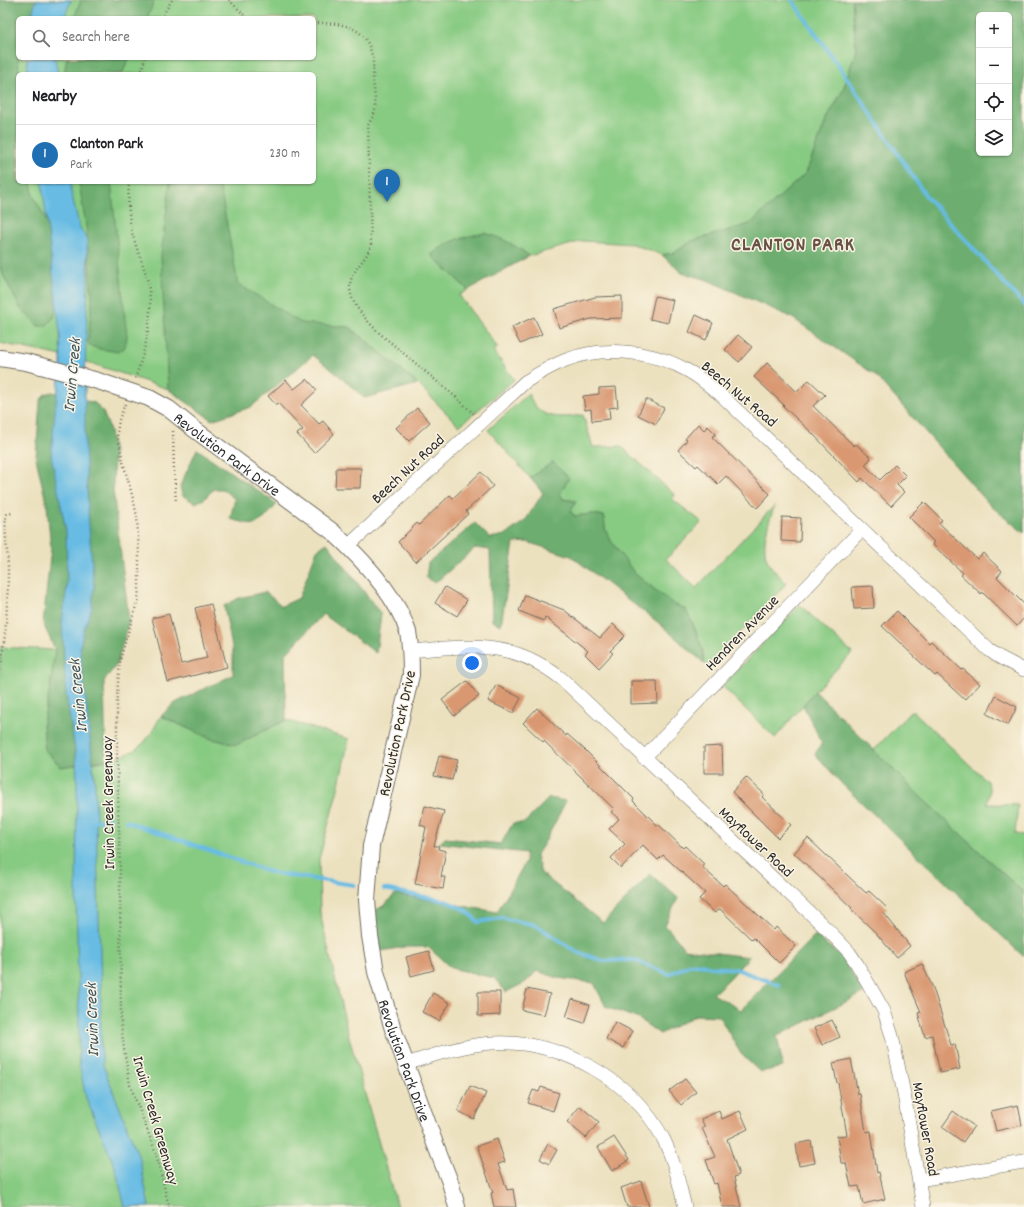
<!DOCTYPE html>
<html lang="en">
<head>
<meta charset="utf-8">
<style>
	body { margin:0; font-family:Dekko,sans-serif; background:#f6f6f6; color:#202124 }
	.controls { position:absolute; right:12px; top:12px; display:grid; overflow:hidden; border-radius:6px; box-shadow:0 1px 3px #0004 }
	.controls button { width:36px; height:36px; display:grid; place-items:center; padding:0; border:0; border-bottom:1px solid #e0e0e0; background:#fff; color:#202124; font:20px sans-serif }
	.you { position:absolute; left:472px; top:663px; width:14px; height:14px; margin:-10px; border:3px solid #fff; border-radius:50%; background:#1a73e8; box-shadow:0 0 0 6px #1a73e833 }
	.badge { display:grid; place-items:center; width:26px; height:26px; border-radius:50%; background:#1f6fb2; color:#fff; font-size:13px; font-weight:700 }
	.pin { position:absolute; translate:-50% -33px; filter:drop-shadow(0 1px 2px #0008) }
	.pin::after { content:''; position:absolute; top:21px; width:14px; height:12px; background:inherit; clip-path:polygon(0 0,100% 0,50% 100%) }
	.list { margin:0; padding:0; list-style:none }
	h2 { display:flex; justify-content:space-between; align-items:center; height:52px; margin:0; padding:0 16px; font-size:17px }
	h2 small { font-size:13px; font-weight:400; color:#757577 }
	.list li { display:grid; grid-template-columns:26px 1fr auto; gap:12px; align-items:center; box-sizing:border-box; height:60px; padding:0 16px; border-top:1px solid #e0e0e0 }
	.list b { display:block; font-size:15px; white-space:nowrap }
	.list p { margin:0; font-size:13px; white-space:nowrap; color:#757577 }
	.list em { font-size:13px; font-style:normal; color:#757577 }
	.icon { flex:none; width:22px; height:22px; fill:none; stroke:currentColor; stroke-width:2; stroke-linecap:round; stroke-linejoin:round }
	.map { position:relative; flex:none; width:1024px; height:1207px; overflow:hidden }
	.search { position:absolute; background:#fff; box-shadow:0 1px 3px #0004; left:16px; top:16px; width:300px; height:44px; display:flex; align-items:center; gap:10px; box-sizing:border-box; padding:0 14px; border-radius:6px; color:#757577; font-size:15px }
	.panel { position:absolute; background:#fff; box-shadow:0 1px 3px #0004; left:16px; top:72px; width:300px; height:112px; border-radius:6px }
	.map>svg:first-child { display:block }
	.green { fill:#87ca82; stroke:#597a56; fill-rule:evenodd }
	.forest { fill:#6dae70; stroke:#4c6c4e; fill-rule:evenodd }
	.water { fill:#67bce4; stroke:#497488 }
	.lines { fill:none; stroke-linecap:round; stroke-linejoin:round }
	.stream { stroke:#67bce4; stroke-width:4 }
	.building { fill:#d99871 }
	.minor-casing { stroke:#6f6b5f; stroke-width:14 }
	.tertiary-casing { stroke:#6f6b5f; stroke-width:18 }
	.path { stroke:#6f6b5f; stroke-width:2.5; stroke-dasharray:1 3; stroke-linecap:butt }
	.minor { stroke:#fff; stroke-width:13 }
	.tertiary { stroke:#fff; stroke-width:16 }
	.labels { text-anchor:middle; stroke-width:3; stroke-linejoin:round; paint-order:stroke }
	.street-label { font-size:16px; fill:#2b2b2b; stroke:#fcf5e5 }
	.water-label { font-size:17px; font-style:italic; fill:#3d5662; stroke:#fcf5e5 }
	.district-label { font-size:20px; font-weight:bold; letter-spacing:1px; fill:#685144; stroke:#fcf5e5 }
</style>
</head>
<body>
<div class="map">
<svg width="1024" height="1207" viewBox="0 0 1024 1207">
	<rect width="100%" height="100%" fill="#fcf5e5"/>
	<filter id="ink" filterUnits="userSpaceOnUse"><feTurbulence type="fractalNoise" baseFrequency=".025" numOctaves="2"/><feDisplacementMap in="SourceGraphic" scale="8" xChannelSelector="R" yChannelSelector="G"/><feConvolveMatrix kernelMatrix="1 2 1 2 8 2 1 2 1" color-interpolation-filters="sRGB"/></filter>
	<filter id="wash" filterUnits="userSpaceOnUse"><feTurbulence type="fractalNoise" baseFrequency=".012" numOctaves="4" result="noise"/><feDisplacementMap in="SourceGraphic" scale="16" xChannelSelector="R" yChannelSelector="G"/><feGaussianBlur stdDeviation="0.9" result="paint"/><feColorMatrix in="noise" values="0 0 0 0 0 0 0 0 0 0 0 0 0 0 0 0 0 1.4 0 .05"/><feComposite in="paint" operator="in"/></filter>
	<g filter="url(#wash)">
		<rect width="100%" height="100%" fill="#ece1bf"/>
		<path class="green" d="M0,0H852L856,50L843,90L826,121L806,173L750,224L692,241L674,253L662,255L633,244L583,241L529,256L519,248L459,281L468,290L459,295L498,348L493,350L514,380L459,426L418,384L350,327L212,420L168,389L81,360L0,343ZM18,18H314V58H18ZM18,74H314V182H18Z
			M528,394C531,399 533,404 537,408C548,420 568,417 583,415L593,447L621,446L675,495L672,499L702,522L666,559L696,588L775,505C769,521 762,539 766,557C768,565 781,578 787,583L708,667L704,663L703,651L693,624L685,609L673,604L635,574L611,541L605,529L604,516L593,514L574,516L571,511L576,501L563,499L560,494L569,478L553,462L530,478L488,430Z
			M800,605L852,653L815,691L775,738L722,686Z
			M0,647L55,650L50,689L43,723L45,750L61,767C87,763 128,762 146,740C152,733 156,724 161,716L209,738L236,745L286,720L349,739L338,789L319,859L320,913L347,1030L397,1207H0Z
			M912,710L987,781L990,790L987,804L1018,805L1015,834L1024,835V893L926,802L874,750Z"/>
		<path class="forest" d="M0,0H40L38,6L27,18H18L17,38L19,74H18V182H31L33,195L52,231L63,277L54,318L46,326H38L20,308L0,269Z
			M81,0H155L147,18H74Z
			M852,0H1024V533L991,506L875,375L791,317L705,279L682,273L662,255L674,253L692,241L750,224L806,173L826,121L843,90L856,50ZM979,15H1009V153H979Z
			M67,58H129L122,74H64Z
			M79,182H111L127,337L125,347L119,352L100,349L90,346L88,341L92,301L86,226Z
			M170,182H219L238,284L301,323L349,327L418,384L364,398L342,378L313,355L251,407L212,420L168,389L161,256Z
			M485,233C502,238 515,245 529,256L468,290L431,255C450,240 462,237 485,233Z
			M52,392L95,403L103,412L109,427L114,452L113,490L129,620L117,664L104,681L106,760L61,767L45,750L43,723L50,689L55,650L43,623L51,548L47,506L36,458L40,401L45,394Z
			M197,449L277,504L265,518L254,525L230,519L235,499L222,489H214L204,499L195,503L182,495L180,486Z
			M553,462L569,478L560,494L563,499L576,501L571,511L574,516L593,514L604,516L605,529L611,541L635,574L673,604L685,609L693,624L703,651L704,663L660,624L571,556L527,542L514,543L501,625L492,621L490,550L475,548L435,583L426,578L428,563L475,523L490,538L505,535L525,521L543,493L530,478Z
			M327,543L381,614L376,653L323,614L285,655L286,720L236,745L209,738L161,716L175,703L233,675V652L224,606L239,598L265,592L282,606L299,598L317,550Z
			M815,691L922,798L1024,893V957L843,785L815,754L822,743L803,705Z
			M549,798L566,801L546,840L536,856L541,873L603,923L650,874L678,898L665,925L685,949L749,957L730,978L713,994L741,1010L815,935L842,957L864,993L777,1036L783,1067L760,1072L741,1054L719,1016L696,1015L660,1034L639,1019L606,1007L594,983L558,978L537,971L526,982L506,992L494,978L451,968L428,947H404L381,951L377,929L376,910L385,905L395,894L497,912L526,861V853L440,843L445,838L501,844L513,823H524Z"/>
		<path class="water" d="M36,0H71L64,18H31Z
			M27,58H55L58,74H28Z
			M42,182H71V191L79,226L87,239L88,283L85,371V444L89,527L94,586L92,608L84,629L80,647L95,784L101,984V1046L103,1065L140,1160L149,1207H125L115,1167L86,1098L79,1064V1025L76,896L77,783L76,756L66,694L62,622L67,586L66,531L51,455L55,410L61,364L60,333Z"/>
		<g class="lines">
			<path class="stream" d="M792,0L847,78L926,196L1024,305
				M93,821L110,819
				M126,821L273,873L354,885
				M384,889L445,901L466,910L478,922L502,918L536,925L577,952L603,961L634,960L669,974L689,965L701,964L711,967L736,969L779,985"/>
		</g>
		<g id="blocks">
			<path class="building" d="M622,296V318L591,319L559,328L554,309L595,297Z
				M655,296L673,300L668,323L650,319Z
				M696,315L713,323L706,340L689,332Z
				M534,317L542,334L520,344L512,327Z
				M738,335L752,347L739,362L725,350Z
				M767,363L797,392L809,380L825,395L813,406L854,446L856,444L871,458L865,465L880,480L895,465L906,476L897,485L904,492L891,506L862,478L859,482L812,433L783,406L784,405L754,377Z
				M307,379L317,390L301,405L319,424L323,421L334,434L314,453L297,434L303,430L278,403L276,405L268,396L286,380L294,389Z
				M616,387L618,407L609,408L610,419L592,421L591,409L585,410L583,396L599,394V388Z
				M646,399L664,408L656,424L638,415Z
				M417,408L430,422L409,441L396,428Z
				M698,424L704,430L708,426L716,434L712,437L770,494L757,508L726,476L718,484L698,465L696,467L678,450L687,440L685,439Z
				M336,468H361L360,488H335Z
				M481,472L493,486L466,511L468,514L416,562L398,542L417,523L419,525L450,495L453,498Z
				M924,502L942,520L939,523L977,559L983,553L1002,571L997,577L1024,604V618L1017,626L982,592L981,594L961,575L963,573L932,544L934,542L909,517Z
				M782,517L801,518L800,542L781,541Z
				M873,586L874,608L854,609L852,587Z
				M445,587L467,600L457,616L435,603Z
				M525,595L564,610L600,638L613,624L625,636L610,651L613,653L599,668L585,654L588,651L545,617L544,621L519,611Z
				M211,604L227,667L168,682L152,618L169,614L181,664L207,658L195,608Z
				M897,611L929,643L931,641L962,670L963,669L980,684L965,700L937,674L935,676L882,626Z
				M467,681L479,696L454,716L442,700Z
				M631,681H657L658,703L631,704Z
				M496,685L521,698L513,713L488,701Z
				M996,696L1017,707L1008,725L987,714Z
				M537,708L566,736L567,734L585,750L634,799L633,801L657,825L658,824L683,848L685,846L704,864L702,867L723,886L725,884L774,930L776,927L796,946L779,963L754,938L752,940L720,909L715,913L699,899L705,893L663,855L658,860L643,845L621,868L611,858L625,844L609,829L619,819L611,812L614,809L544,741L543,742L523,723Z
				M722,746L723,773H704V747Z
				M439,756L457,760L452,780L434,776Z
				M746,777L764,794L762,797L791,825L778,838L732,792Z
				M425,806L444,811L434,846H439L438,849L446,851L441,877H445L443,889L415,884L426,827L420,825Z
				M808,838L866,893L869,891L887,908L883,912L910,946L897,958L875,932L851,909L852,908L794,853Z
				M429,951L434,970L411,976L406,957Z
				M922,964L933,988L951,1045L955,1044L960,1069L940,1073L932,1035L925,1037L918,1013L921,1012L904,972Z
				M527,989L550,994L544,1015L522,1010Z
				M478,992H500V1015L478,1016Z
				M433,993L450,1003L439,1021L422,1012Z
				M572,999L590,1005L584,1023L566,1017Z
				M832,1020L840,1037L822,1045L814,1028Z
				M615,1022L632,1031L623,1048L606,1039Z
				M851,1059L858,1094H860L866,1132L871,1131L877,1173L879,1172L885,1199L863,1204L859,1186L851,1187L846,1163H841L837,1136L847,1135L838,1083H837L833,1063Z
				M685,1079L696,1092L681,1105L669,1091Z
				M470,1086L486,1093L474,1119L458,1111Z
				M541,1087L559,1093L553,1111L528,1103L533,1090L539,1092Z
				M1018,1105L1022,1125L996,1131L991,1111Z
				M580,1106L599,1122L586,1138L567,1122Z
				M719,1111L722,1119L740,1111L748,1129L727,1139L739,1175L734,1177L741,1207H722L717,1183L714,1184L706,1160L715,1157L702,1128L705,1127L701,1119Z
				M953,1111L974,1126L963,1142L942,1127Z
				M614,1137L629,1160L612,1171L598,1147Z
				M497,1139L505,1162L498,1164L507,1190L513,1189L516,1207H494L491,1193H493L477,1146Z
				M811,1141L815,1163L799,1166L796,1144Z
				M548,1144L557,1150L549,1164L540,1159Z
				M641,1181L649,1207H627L621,1188Z"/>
		</g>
	</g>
	<g filter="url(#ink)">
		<use href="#blocks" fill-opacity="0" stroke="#6f6b5f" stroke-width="1"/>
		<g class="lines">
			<g class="minor-casing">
				<path id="minor" d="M348,546L525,382C539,373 551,366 566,360C605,345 655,351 690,372C701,378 710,387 720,394L989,650L999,657L1024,670
					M411,651C453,647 495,641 534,661C544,666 553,672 562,679L830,932L849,952L857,964L884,1011L892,1036L904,1094L923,1207
					M644,758L862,529
					M406,1064C434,1055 463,1045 492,1043C560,1039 633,1080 664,1140C675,1162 679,1184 685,1207
					M919,1180L1024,1162"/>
			</g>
			<g class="tertiary-casing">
				<g id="tertiary">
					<path id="s1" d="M0,358L26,362L98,381L149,398L169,409L194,429L333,532C360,557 397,596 408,632C411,647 411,661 411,675L371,846L367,900L370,936L376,972L392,1026L434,1141L450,1182L457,1207"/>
				</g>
			</g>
			<path class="path" d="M229,0L247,18
				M161,18L172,0
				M314,23C340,23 366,24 372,56C374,64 373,72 373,80C374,90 376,102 375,111C374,116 370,121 368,125L371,246C366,259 359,263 353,275C342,296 364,317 377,331L458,399L474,414
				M141,74L145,58
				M129,182C128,197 128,212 131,228C135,247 144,264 148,283C154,316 146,348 135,379
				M125,404L119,420L117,433L123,462L134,502L137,517L139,554V588L138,599L120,660L117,696V751L120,874L121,1025L124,1049L130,1085L156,1153L169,1207
				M173,431L174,471L176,502
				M0,670C6,636 8,600 8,566C8,554 3,523 7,514L13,513"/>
			<use href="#minor" class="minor"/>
			<use href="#tertiary" class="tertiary"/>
		</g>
	</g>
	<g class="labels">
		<g class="street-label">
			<text transform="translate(740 393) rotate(40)" y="6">Beech Nut Road</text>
			<text dy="6" stroke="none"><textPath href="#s1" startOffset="251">Revolution Park Drive</textPath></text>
			<text transform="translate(407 468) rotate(-43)" y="6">Beech Nut Road</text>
			<text transform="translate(741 632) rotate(-46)" y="6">Hendren Avenue</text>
			<text transform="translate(396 733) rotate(-78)" y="6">Revolution Park Drive</text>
			<text transform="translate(107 803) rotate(-91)" y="6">Irwin Creek Greenway</text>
			<text transform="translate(757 841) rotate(43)" y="6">Mayflower Road</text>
			<text dy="6" stroke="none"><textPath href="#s1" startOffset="947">Revolution Park Drive</textPath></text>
			<text transform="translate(157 1120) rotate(74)" y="6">Irwin Creek Greenway</text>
			<text transform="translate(927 1129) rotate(80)" y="6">Mayflower Road</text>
		</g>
		<g class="water-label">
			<text transform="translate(71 375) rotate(-85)" y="6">Irwin Creek</text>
			<text transform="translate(77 696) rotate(-96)" y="6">Irwin Creek</text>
			<text transform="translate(91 1020) rotate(-92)" y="6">Irwin Creek</text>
		</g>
		<g class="district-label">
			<text x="793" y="250">CLANTON PARK</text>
		</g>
	</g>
</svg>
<div class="controls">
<button>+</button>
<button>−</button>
<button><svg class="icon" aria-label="locate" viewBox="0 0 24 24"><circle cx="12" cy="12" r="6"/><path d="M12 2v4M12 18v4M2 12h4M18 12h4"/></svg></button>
<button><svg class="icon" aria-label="layers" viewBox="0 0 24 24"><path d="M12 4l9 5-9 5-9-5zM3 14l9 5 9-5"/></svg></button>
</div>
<div class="you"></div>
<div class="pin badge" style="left:387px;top:202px">1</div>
<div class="search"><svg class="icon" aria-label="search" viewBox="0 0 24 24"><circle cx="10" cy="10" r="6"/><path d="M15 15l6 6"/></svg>Search here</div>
<section class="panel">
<h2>Nearby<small></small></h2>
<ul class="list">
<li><span class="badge">1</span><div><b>Clanton Park</b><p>Park</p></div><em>230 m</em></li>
</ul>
</section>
</div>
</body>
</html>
